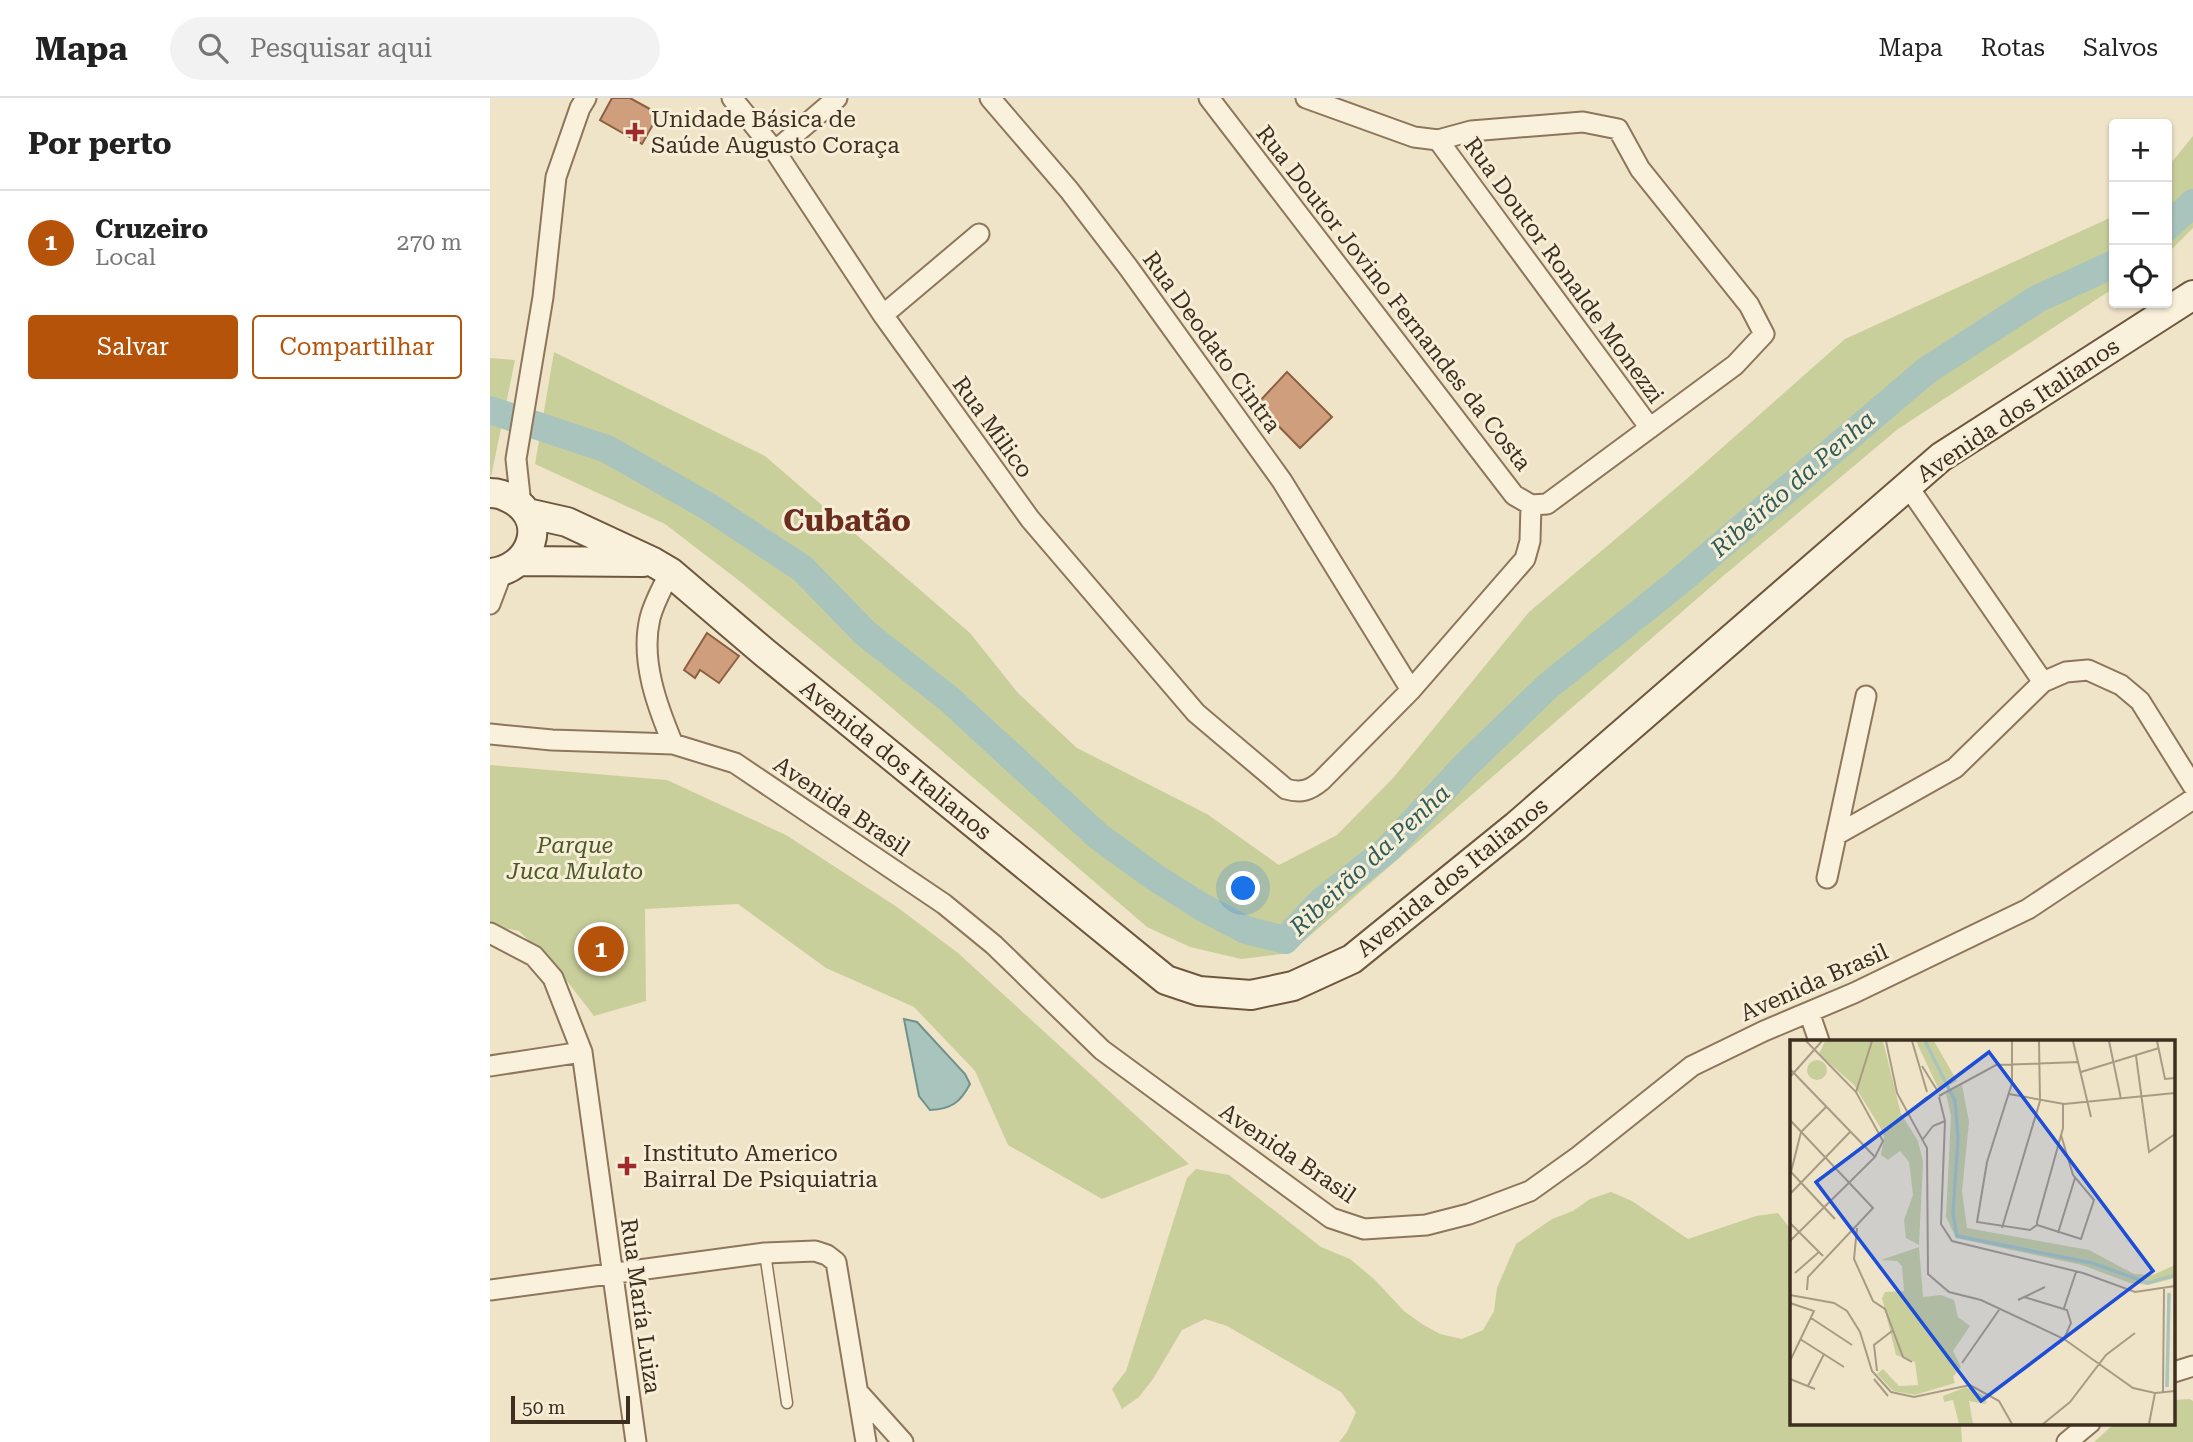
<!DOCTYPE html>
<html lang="pt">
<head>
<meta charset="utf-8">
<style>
	body { margin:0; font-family:"Roboto Serif",serif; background:#f2f2f2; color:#222 }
	.controls { position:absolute; right:21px; top:21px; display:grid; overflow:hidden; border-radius:7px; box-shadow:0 2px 5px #0004 }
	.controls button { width:63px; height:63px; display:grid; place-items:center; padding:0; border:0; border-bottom:2px solid #e0e0e0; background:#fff; color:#222; font:35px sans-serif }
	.scale { position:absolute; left:21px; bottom:18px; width:119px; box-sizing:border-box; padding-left:7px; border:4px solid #3d2e20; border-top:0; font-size:19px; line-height:24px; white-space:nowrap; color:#3d2e20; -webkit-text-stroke:5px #f7eed8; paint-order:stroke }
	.you { position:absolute; left:754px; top:791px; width:24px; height:24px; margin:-18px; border:5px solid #fff; border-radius:50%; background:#1a73e8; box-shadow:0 0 0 10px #1a73e833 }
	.badge { display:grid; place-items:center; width:46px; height:46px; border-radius:50%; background:#b45309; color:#fff; font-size:23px; font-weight:700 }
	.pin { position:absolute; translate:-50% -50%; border:4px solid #fff; box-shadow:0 2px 7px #0006 }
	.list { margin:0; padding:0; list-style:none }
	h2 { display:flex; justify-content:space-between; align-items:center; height:91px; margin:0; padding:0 28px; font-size:30px }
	h2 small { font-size:23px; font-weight:400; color:#767676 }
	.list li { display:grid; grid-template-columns:46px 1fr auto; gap:21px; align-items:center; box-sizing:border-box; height:105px; padding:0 28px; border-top:2px solid #e0e0e0 }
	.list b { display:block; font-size:26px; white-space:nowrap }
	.list p { margin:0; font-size:23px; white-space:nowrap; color:#767676 }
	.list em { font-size:23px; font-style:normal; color:#767676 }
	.actions { display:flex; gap:14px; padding:21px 28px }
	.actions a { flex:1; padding:16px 0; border:2px solid #b45309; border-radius:7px; text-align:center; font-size:24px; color:#b45309 }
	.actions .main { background:#b45309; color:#fff }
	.icon { flex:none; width:38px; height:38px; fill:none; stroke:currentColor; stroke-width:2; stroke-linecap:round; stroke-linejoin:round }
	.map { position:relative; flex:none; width:1703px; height:1344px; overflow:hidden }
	header { display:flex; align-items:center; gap:42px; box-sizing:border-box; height:98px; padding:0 35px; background:#fff; border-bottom:2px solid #e0e0e0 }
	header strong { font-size:33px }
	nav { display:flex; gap:38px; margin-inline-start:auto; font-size:24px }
	.search { width:490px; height:63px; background:#f2f2f2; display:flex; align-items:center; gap:18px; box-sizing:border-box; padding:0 24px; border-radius:38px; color:#767676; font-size:26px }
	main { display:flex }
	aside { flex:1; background:#fff }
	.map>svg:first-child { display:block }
	.green { fill:#c9cf9b }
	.water { fill:#a9c4bc; stroke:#6f938a; stroke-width:2 }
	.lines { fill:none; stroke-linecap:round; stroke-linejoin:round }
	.river { stroke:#a9c4bc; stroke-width:28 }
	.building { fill:#cf9f7d; stroke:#8d5f41; stroke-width:2 }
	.service-casing { stroke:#8d765c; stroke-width:13 }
	.minor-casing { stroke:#8d765c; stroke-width:23 }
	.secondary-casing { stroke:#6f573f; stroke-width:32 }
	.service { stroke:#faf1dc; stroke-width:10 }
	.minor { stroke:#faf1dc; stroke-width:19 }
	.secondary { stroke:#faf1dc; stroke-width:28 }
	.poi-dot { fill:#9e2a2b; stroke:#f7eed8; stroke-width:2.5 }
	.labels { text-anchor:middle; stroke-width:6; stroke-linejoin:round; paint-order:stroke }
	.poi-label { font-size:23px; fill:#3d2e20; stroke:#f7eed8; text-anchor:start }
	.street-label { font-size:23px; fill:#3d2e20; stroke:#f7eed8 }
	.park-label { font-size:23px; font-style:italic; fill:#4d5a26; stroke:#f7eed8 }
	.water-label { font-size:24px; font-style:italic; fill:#2f5d5a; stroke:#f7eed8 }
	.district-label { font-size:30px; font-weight:bold; fill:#6b2e1e; stroke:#f7eed8 }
	.inset-river { fill:none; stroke:#a9c4bc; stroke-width:3.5 }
	.inset-road { fill:none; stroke:#a89b85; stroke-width:2 }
	.view { fill:#1d4ed8; fill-opacity:0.15; stroke:#1d4ed8; stroke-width:3.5 }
	.inset-edge { fill:none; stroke:#3d2e20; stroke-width:3.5 }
</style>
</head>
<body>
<header>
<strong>Mapa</strong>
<div class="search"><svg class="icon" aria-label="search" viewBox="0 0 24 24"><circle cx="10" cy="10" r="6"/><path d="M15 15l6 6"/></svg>Pesquisar aqui</div>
<nav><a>Mapa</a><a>Rotas</a><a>Salvos</a></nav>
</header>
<main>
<aside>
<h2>Por perto<small></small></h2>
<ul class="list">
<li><span class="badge">1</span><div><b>Cruzeiro</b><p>Local</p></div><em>270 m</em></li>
</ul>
<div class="actions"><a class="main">Salvar</a><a>Compartilhar</a></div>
</aside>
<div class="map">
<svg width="1703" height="1344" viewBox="0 0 1703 1344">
	<rect width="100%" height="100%" fill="#f0e4c8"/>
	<path class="green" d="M1703,38V130L1677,156V70Z
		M1624,118V190L1408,331L1232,479L800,855L751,861L700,849L657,829L381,592L252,485L175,426L45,366L64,254L275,358L480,535L528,595L587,650L717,716L789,767L847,737L903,680L1039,514L1199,379L1355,241Z
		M0,260L25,262L0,384Z
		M0,667L177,682L296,737L407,809L468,855L699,1066L612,1101L518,1047L485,973L424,909L336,870L248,806L155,811L156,903L104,918L66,869L29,833L0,827Z
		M706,1071L739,1077L831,1149L860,1161L884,1181L914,1213L932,1226L950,1236L972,1241L993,1232L1004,1213L1007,1190L1026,1146L1062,1121L1083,1113L1100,1101L1121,1094L1142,1103L1198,1141L1266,1118L1288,1115L1299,1129L1302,1141V1325H1471L1472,1344H849L857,1334L866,1314L851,1294L737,1228L715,1221L692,1232L663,1281L649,1299L632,1311L622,1291L636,1273L697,1080Z
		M1700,1301L1703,1303V1344H1604L1625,1325H1684V1302Z"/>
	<path class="water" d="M414,921L427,924L475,976L480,986C470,1005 461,1011 440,1012L429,998Z"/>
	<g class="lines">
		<path class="river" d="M1677,129L1703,105
			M0,312L117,351L219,409L313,471L375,535L459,601L608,738L663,778L712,809L756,832L795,842L832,803L898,751L975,668L1058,588L1186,486L1436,273L1547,201L1624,166"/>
	</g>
	<path class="building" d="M122,0H140L169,16L152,46L110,22Z
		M797,274L842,319L810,350L767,306Z
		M217,535L249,558L229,585L210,572L205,580L194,572Z"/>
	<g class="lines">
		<g class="service-casing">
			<path id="service" d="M275,1155L297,1305"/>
		</g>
		<g class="minor-casing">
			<path id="minor" d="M242,0L285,53L393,217L540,421L706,615L796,691C811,695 819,693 831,683L921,592L1035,461L1040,443L1041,407
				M500,0L579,92L638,169L792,383L921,592
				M719,0L1024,397L1041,407L1057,406L1245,267L1274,236L1259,207L1150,71L1128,31L1093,24L981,33L948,42L924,39L816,0
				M948,42L1160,330
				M285,53L347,0
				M393,217L489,136
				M1417,387L1553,584
				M31,407L26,361L53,199L66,79L90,10L96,0
				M180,474C173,489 164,504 160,520C150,562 167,608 183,646
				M0,506L12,474
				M0,636L62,642L183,646L245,665L454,806L504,847L612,952L841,1120L874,1131L936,1127L979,1116L1040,1093L1089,1058L1202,968L1274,933L1364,895L1538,811L1703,701
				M1346,737L1465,670L1553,584L1576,574L1598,572L1631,587L1650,603L1703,688
				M1337,780L1376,598
				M0,835L44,858L63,880L92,954L146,1344
				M1319,914L1329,943
				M0,968L92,954
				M0,1192L275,1155L325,1153L337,1157L346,1164L376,1344
				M1684,1274L1703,1268
				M368,1294L413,1344
				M1577,1344L1600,1325"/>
		</g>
		<g class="secondary-casing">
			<path id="secondary" d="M0,395C9,395 13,397 21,401C60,422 41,472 0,475
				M37,415L77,424L163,464L180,474L275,555L676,882L709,893L761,897L803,888L862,861L1026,728L1451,359L1703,197
				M30,463L153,464"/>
		</g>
		<use href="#service" class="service"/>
		<use href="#minor" class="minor"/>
		<use href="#secondary" class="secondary"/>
	</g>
	<g class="poi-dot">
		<path d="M141.5 23.5h7v7h7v7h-7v7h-7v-7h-7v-7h7z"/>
		<path d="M133.5 1057.5h7v7h7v7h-7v7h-7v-7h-7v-7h7z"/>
	</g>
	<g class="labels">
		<g class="poi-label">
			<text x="161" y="29">Unidade Básica de<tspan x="161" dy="26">Saúde Augusto Coraça</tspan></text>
			<text x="153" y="1063">Instituto Americo<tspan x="153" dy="26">Bairral De Psiquiatria</tspan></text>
		</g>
		<g class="street-label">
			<text transform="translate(1074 172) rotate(54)" y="8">Rua Doutor Ronalde Monezzi</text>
			<text transform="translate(904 200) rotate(52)" y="8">Rua Doutor Jovino Fernandes da Costa</text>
			<text transform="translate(722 244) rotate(54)" y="8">Rua Deodato Cintra</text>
			<text transform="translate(1528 312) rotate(-34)" y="8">Avenida dos Italianos</text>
			<text transform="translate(503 329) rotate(54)" y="8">Rua Milico</text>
			<text transform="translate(406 662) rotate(39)" y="8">Avenida dos Italianos</text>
			<text transform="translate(352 708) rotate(34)" y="8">Avenida Brasil</text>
			<text transform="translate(962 779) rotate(-39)" y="8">Avenida dos Italianos</text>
			<text transform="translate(1324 884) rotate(-24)" y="8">Avenida Brasil</text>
			<text transform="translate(798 1055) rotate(34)" y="8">Avenida Brasil</text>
			<text transform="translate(151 1208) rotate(82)" y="8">Rua María Luiza</text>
		</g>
		<g class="park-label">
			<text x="85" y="755">Parque<tspan x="85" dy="26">Juca Mulato</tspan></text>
		</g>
		<g class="water-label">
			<text transform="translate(1303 386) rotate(-41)" y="8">Ribeirão da Penha</text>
			<text transform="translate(880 762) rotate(-43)" y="8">Ribeirão da Penha</text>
		</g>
		<g class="district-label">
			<text x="357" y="433">Cubatão</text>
		</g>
	</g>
	<g transform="translate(1300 942)">
		<rect width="385" height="385" fill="#f0e4c8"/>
		<path d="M35,1H93L111,74L128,101L133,122L129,205L116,198L114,180L123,155L119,122L110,111L98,120L91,115L94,97L90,87L64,45L29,14ZM126,1H144L167,41L149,50ZM17 30a10 10 0 1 1 20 0a10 10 0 1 1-20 0ZM172,45L179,82L172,151L177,188L299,210L344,234L363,235L385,225V238L358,245L340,243L292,225L166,198L156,177L161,76L156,54ZM129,207L133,257L151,255L164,260L168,277L180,286L163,311L171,327L163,337L165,343L125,355L103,351L87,334L93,329L109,346L128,345L125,322L106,315L92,258L95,252L114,251L112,226L107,221L91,220ZM176,347L196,357V364L179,361L183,384H169L163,360L154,362L153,356Z" fill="#c9cf9b"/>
		<path class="inset-river" d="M135,1L165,61L168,98L163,173L167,196L302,223L358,243L385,235M377,347L379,253"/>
		<path class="inset-road" d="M96,1L107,53L137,108L138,234L159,252L191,260L274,299L343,348L365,353L385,351M122,1L137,52M222,1V43L197,122L187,182L240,190L247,185M283,1L301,77M319,1L331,59M367,1L375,39L385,38M346,16L359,112L385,94M132,26L147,50M0,29L85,117M291,32L369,8M0,37L32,1M66,52L82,1M219,54L274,64L385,53M149,56L206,25L289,22M149,57L155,81L151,184L162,201L293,233L345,252L385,246M117,74L137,57M0,80L83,168L18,237L17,250M271,95L283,135L304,160L291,199L247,185V182L273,88V64M133,99L143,86L155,81M1,132L45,179M0,136L11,92L36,67M0,154L60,92M0,183L33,216M67,188L64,219L83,261L95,269L113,317L122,322M212,188L250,61L249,1M268,193L285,138M0,201L85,117L93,101L66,52L16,1M5,233L29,212M0,255L44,263L57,271L70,292L82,331L101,352L124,357L180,345L209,361L222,384M234,257L277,270L281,283L274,299M228,260L255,247M0,263L24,271L0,321M274,268L286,232M21,278L62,305M10,299L54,327M172,323L209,270M87,331L84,305L102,291M0,339L25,349M84,339L98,356M18,346L34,314M373,352L374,249M253,384L280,362L316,315L345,293M359,384L365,353"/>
		<path class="view" d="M199,12L363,231L191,361L26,142Z"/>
		<rect width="385" height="385" class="inset-edge"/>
	</g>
</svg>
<div class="controls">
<button>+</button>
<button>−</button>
<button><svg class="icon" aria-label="locate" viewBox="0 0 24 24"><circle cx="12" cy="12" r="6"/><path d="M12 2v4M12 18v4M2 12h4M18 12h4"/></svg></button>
</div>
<div class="scale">50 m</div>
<div class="you"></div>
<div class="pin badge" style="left:111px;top:851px">1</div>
</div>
</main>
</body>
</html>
